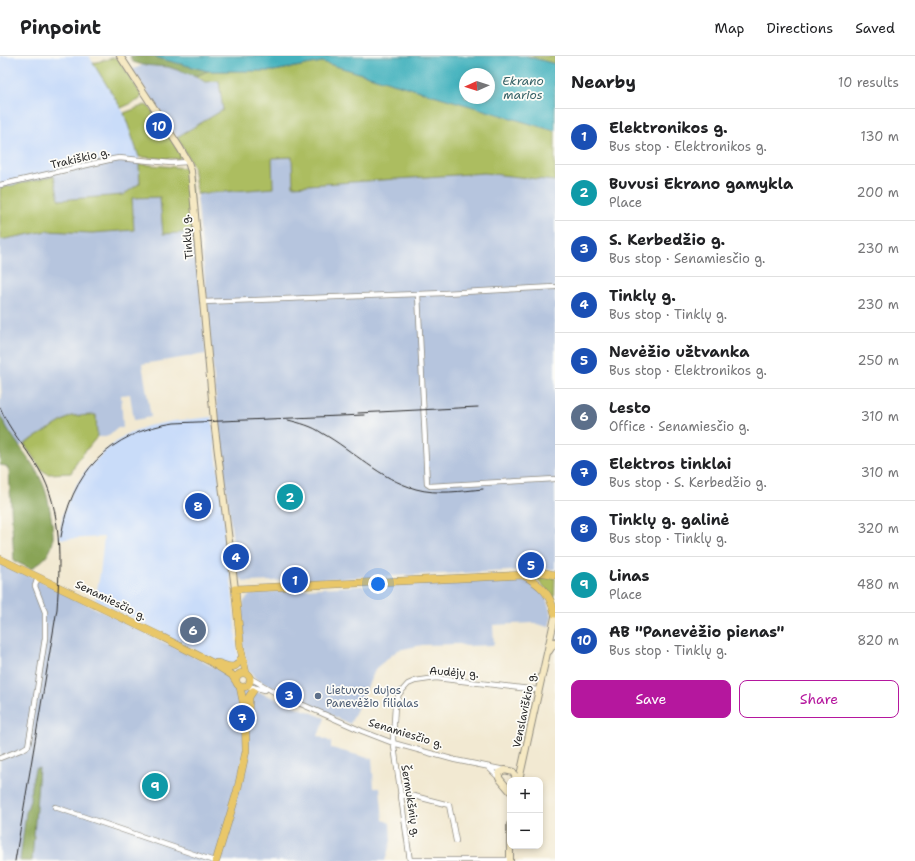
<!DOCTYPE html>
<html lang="en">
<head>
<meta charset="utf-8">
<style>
	body { margin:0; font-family:"Shantell Sans",sans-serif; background:#f6f6f6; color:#202124 }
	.controls { position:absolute; right:12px; bottom:12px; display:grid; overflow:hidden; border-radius:8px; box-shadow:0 2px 6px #0003 }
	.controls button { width:36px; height:36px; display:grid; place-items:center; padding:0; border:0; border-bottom:1px solid #e0e0e0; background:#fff; color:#202124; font:20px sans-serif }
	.compass { position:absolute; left:459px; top:12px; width:36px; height:36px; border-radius:50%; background:#fff; box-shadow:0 2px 6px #0003; rotate:267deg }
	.you { position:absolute; left:378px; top:528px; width:14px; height:14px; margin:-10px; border:3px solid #fff; border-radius:50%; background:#1a73e8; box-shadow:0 0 0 6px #1a73e833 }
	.badge { display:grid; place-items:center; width:26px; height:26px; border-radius:50%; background:#b5179e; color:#fff; font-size:13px; font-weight:700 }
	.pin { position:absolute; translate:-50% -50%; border:2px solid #fff; box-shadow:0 1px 4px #0006 }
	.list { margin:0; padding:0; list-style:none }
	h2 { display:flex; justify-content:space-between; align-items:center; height:52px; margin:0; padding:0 16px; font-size:17px }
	h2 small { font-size:13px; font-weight:400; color:#757577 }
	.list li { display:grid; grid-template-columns:26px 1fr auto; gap:12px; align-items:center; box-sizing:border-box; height:56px; padding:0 16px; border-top:1px solid #e0e0e0 }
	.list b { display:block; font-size:15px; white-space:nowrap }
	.list p { margin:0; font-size:13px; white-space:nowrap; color:#757577 }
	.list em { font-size:13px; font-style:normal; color:#757577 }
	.actions { display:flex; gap:8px; padding:12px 16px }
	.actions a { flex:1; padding:9px 0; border:1px solid #b5179e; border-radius:8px; text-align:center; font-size:14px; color:#b5179e }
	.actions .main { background:#b5179e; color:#fff }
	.map { position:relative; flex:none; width:555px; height:805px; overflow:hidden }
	header { display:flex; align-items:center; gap:24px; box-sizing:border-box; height:56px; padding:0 20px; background:#fff; border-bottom:1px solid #e0e0e0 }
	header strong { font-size:19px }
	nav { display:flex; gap:22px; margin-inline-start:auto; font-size:14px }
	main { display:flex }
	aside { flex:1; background:#fff }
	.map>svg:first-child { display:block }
	.built { fill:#c9dcf9 }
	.industrial { fill:#b6c5de }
	.green { fill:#acbd60; stroke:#6c7446 }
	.forest { fill:#89a456; stroke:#5a6840 }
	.water { fill:#44b2be; stroke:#386e74; fill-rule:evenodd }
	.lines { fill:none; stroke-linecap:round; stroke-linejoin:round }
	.minor-casing { stroke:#8e8a7e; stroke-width:6 }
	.secondary-casing { stroke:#8e8a7e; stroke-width:8 }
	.primary-casing { stroke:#8e8a7e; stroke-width:8 }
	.minor { stroke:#fff; stroke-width:4.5 }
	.secondary { stroke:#f6e9c3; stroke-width:6 }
	.primary { stroke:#e9c769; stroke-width:7 }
	.rail { stroke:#2b2b2b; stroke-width:1 }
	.service-dot { fill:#5c6f8a; stroke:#fdfcf7; stroke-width:1.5 }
	.labels { text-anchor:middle; stroke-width:3.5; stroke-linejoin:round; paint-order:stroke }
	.street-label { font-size:11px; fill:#2b2b2b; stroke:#fdfcf7 }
	.service-label { font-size:11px; fill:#4e5e75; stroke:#fdfcf7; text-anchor:start }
	.water-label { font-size:12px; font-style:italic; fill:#356166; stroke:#fdfcf7 }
</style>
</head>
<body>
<header>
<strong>Pinpoint</strong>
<nav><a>Map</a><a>Directions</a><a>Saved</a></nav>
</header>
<main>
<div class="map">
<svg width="555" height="805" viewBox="0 0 555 805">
	<rect width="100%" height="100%" fill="#fdfcf7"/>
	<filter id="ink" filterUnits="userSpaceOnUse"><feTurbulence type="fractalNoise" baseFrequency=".025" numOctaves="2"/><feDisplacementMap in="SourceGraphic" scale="8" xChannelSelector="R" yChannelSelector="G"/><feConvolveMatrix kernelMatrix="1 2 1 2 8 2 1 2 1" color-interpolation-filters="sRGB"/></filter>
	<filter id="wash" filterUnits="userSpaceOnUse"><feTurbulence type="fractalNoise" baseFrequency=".012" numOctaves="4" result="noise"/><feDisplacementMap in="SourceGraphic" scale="16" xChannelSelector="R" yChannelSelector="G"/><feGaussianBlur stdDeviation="0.9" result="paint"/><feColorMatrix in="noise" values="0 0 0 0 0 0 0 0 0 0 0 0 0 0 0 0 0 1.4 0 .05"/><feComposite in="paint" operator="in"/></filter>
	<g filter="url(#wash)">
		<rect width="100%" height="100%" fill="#f2e9d2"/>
		<path class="built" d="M0,0H89L124,57L139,101V108L118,106H112L0,132Z
			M212,361L232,533L238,604L237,607L226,608L206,599L95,544L100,518L104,481L64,483L59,482L63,458L73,434L86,414L106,394L126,378L148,370L173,365Z"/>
		<path class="industrial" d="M143,9L168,11L196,20L205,26L219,25L223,54L177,81L132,14Z
			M292,101L293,130L484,117L555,125V513L248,526L244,525L239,521L237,516L219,378L197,138L273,132L272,102Z
			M112,106H118L139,108L140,127L123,139L58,144L54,120Z
			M160,141L195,176L206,298L142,308L151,361L134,364L130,338L121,339L123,372H118L106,381H97L96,359L41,379L19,391L7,374L0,358V344L2,343L0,316V184L46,175L92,177L134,174L132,142Z
			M0,505L220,614L232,622L234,629L239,635L261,637L325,662L318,680L331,686V692L372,703L374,732H380L383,764L390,767L391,785L385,805H0Z
			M514,522L534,528L546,542L552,560L549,571L533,567L493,569L494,589L466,590L459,588L422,589L398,594L376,612L350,668L263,627L254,621L248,614L243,589V551L244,545L250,539L284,534Z"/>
		<path class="green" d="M526,0H555V8Z
			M112,2H117L119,4L142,40L139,44L121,52L93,7Z
			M322,6L555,75V125L484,117L293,130L292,101L272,102L273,132L197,138L193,110L177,81L223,54L219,25L205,26L196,20L208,15H274Z
			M145,49C153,51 153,59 157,65L154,64L153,65L161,78H163V74L170,81L181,99L179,103L139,101L124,57Z
			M139,108L187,112L190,123L195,176L163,178L160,141L132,142L134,174L92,177L46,175L0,184V132L54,120L59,144L123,139L140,127Z
			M96,359L97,381L77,405L71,417L48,418L42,414L24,388L71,360Z
			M528,518L555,522L554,547C548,533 541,526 528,518Z"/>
		<path class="forest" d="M130,0H155L159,2L208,15L196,20L168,11L143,9L133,6Z
			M0,358C11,384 33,403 43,428C48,440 50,454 52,467C53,477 55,487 49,496C46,503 37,508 31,513L14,505L9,414L6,410L0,409Z
			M39,712L32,805H20L26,757L30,744L31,730L35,713Z"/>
		<path class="water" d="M155,0H526L555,8V75L322,6L274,15H208L158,2ZM465,18H489V42H465Z"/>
	</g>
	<g filter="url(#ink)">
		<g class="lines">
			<g class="minor-casing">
				<path id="minor" d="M0,129L113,103L119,102L171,107L188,106
					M418,238L427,428L430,430L555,423
					M203,246L445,237L555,231
					M250,622L276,637L362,675L393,687L455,704L505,714
					M248,630L265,634
					M0,702L23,693L28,690L31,673L45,582V556L35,530L38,521
					M488,711L499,722
					M400,739L414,740L449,749L456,785
					M55,751L214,805
					M410,804H510
					M410,805L393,683L395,650L399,638L408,628L415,625L436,622L538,634"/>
			</g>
			<g class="secondary-casing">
				<path id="secondary" d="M120,0L180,92L188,106L191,115L214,365L235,533
					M549,595L555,586
					M519,724L555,561
					M510,735L499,722V717L505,714L513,716L517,724
					M510,769V805"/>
			</g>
			<g class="primary-casing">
				<path id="primary" d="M0,503L162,581L211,606L232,619L235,624
					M523,519C541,529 550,537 555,558
					M217,607C227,609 234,616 240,604
					M236 624a7 7 0 1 1 14 0a7 7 0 1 1-14 0Z
					M246,617L241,594L235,533L523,519C533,514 544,516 555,519
					M248,658L249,641L253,635
					M216,805L237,736L246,695L245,655L240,631"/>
			</g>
			<use href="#minor" class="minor"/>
			<use href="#secondary" class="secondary"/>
			<use href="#primary" class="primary"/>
			<path class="rail" d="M0,351C9,375 26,391 39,413C63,454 60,507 57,553L15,805
				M358,357L478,351
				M288,364C300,367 312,370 322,377C354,395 380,423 416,433C437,439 462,435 483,433
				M61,481C70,418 110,376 174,367L364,359"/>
		</g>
	</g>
	<circle class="service-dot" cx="318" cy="640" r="4"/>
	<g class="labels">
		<g class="street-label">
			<text transform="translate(80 102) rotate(-13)" y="4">Trakiškio g.</text>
			<text transform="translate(187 181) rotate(-95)" y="4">Tinklų g.</text>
			<text transform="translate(111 544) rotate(26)" y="4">Senamiesčio g.</text>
			<text transform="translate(454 616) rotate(4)" y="4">Audėjų g.</text>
			<text transform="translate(524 654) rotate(-78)" y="4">Venslaviškio g.</text>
			<text transform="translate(406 677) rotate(17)" y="4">Senamiesčio g.</text>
			<text transform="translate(411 745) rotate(81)" y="4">Šermukšnių g.</text>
		</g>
		<g class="service-label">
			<text x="326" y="638">Lietuvos dujos<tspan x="326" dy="13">Panevėžio filialas</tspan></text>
		</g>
		<g class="water-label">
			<text x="523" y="29">Ekrano<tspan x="523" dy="14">marios</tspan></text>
		</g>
	</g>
</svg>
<div class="controls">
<button>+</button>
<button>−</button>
</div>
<svg class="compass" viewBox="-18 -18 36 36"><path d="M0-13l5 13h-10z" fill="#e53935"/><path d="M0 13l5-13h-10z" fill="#757577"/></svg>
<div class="you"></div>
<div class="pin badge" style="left:295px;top:524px;background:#1a4fb4">1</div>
<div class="pin badge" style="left:290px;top:441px;background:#0f9aa8">2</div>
<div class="pin badge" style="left:289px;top:639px;background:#1a4fb4">3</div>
<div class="pin badge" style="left:236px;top:501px;background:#1a4fb4">4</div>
<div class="pin badge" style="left:531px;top:509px;background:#1a4fb4">5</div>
<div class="pin badge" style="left:193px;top:574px;background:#5c6f8a">6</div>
<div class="pin badge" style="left:242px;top:662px;background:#1a4fb4">7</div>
<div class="pin badge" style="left:198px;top:450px;background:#1a4fb4">8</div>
<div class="pin badge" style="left:155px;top:730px;background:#0f9aa8">9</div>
<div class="pin badge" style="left:159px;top:70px;background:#1a4fb4">10</div>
</div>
<aside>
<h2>Nearby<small>10 results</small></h2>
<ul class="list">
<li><span class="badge" style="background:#1a4fb4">1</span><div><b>Elektronikos g.</b><p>Bus stop · Elektronikos g.</p></div><em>130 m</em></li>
<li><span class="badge" style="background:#0f9aa8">2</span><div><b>Buvusi Ekrano gamykla</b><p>Place</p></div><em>200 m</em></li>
<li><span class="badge" style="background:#1a4fb4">3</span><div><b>S. Kerbedžio g.</b><p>Bus stop · Senamiesčio g.</p></div><em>230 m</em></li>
<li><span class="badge" style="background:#1a4fb4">4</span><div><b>Tinklų g.</b><p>Bus stop · Tinklų g.</p></div><em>230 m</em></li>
<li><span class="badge" style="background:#1a4fb4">5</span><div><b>Nevėžio užtvanka</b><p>Bus stop · Elektronikos g.</p></div><em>250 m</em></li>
<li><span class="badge" style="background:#5c6f8a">6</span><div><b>Lesto</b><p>Office · Senamiesčio g.</p></div><em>310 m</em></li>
<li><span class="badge" style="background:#1a4fb4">7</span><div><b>Elektros tinklai</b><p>Bus stop · S. Kerbedžio g.</p></div><em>310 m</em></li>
<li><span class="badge" style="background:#1a4fb4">8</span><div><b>Tinklų g. galinė</b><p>Bus stop · Tinklų g.</p></div><em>320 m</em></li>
<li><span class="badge" style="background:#0f9aa8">9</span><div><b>Linas</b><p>Place</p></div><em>480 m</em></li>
<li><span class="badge" style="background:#1a4fb4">10</span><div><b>AB &quot;Panevėžio pienas&quot;</b><p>Bus stop · Tinklų g.</p></div><em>820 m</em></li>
</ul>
<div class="actions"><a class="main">Save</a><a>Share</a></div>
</aside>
</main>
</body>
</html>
